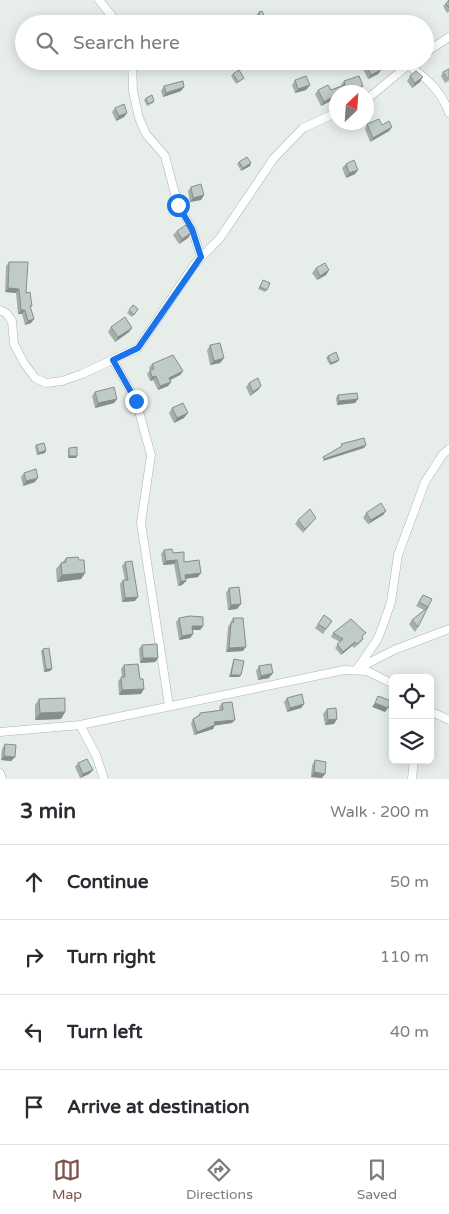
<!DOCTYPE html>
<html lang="en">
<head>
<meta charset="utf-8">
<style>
	body { margin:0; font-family:"Varela Round",sans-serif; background:#f7f7f7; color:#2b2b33 }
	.controls { position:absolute; right:15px; bottom:15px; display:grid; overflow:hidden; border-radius:8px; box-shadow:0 2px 12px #0003 }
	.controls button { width:45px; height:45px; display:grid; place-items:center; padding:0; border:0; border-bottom:1px solid #e1e1e2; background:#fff; color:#2b2b33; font:25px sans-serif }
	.compass { position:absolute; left:329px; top:85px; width:45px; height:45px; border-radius:50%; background:#fff; box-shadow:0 2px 12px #0003; rotate:25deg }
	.stop { position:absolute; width:15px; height:15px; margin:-11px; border:4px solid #1a73e8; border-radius:50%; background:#fff }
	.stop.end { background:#1a73e8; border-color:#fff; box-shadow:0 1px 5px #0008 }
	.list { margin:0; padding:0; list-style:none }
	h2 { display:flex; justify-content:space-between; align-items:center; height:65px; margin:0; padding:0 20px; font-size:21px }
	h2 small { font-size:16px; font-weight:400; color:#7c7c81 }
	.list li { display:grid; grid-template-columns:32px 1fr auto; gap:15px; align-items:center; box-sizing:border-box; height:75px; padding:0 20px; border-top:1px solid #e1e1e2 }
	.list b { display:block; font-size:19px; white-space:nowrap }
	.list em { font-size:16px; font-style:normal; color:#7c7c81 }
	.icon { flex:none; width:28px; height:28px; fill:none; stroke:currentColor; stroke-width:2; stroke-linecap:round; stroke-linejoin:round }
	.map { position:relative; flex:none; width:449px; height:779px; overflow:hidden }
	.search { position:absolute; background:#fff; box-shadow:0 2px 12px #0003; left:15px; right:15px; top:15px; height:55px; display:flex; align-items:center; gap:12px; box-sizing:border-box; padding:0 18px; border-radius:28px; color:#7c7c81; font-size:19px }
	.sheet { height:365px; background:#fff }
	nav { display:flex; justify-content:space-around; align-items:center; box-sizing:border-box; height:70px; border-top:1px solid #e1e1e2; background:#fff; font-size:14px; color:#7c7c81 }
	nav a { display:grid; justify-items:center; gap:2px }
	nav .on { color:#7f524e }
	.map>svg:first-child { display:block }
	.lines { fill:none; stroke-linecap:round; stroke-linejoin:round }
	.minor-casing { stroke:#aab6b0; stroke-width:9 }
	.minor { stroke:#fff; stroke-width:8 }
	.wall { fill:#a4afaa }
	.shaded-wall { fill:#868e8b }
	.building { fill:#bfcbc6; stroke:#868e8b }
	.route { stroke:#1a73e8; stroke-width:6 }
</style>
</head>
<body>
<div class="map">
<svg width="449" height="779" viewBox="0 0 449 779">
	<rect width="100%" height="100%" fill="#e7eeea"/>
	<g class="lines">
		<g class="minor-casing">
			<path id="minor" d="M99,0L118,24
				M425,53L449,37
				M132,61L133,91L139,118L146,134L165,156L178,205L192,229L201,257
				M408,65C426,78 441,90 449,113
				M366,100L413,61
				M0,310L6,313L12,321L14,344L24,363L35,378L46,383L62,381L82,374L138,348L194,265L220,238L274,158L303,128L336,113
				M113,360L136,401L151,455L141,523L169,706
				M449,449L443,454L425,482L398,555L391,602L382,628L377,640L357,669L394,650L449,629
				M430,711L449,720
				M80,725L96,755L104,779
				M0,732L80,725L344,670L367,671L393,684
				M0,773L2,779
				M412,779L414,760"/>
		</g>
		<use href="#minor" class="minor"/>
	</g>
	<path class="wall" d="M449,0V12L447,13L443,6Z
		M259,12L268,24H259L257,14Z
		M366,65L381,70L378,74L368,79L363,69Z
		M443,72L449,81L445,83L441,76Z
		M233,74L244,78L242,80L236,84L231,76Z
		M410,76L420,82L412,88L407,81Z
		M295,80L310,85L306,90L295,93L292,85Z
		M344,81L360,90L336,92V98L321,106L315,94L318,90H331L341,86V85Z
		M164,86L184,87L181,91L163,97L161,91Z
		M146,98L154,101L153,103L147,106L144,100Z
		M115,108L127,113L124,117L116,121L112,112Z
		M367,124L382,125L392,127L389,131L370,142L365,129Z
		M239,162L251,163L250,166L241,171L237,164Z
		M346,164L355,174L346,178L342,168Z
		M191,187L204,195L201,200L190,202L188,191Z
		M177,231L191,233L188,238L179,244L173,235Z
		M9,262L26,293L34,319L31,323L25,325L22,314H18L16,293L5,292L6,266Z
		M316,268L329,270L326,275L317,280L312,273Z
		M263,280L267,290L265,292L258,289Z
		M133,305L138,309L132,317L127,313Z
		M111,327L132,328L129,332L115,342L108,332Z
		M210,345L224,358L220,363L210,365L207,350Z
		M328,356L339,360L337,362L330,365L326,358Z
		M152,364L183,371L180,375L170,380L171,382L168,386L158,390L153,380L150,381L147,374L150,370L149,368Z
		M249,383L261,386L258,390L250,396L246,387Z
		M95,392L117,399L114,403L95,408L92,396Z
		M338,395L358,399L355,403L337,405L336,398Z
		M172,408L184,418L174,423L169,413Z
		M36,445L46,450L45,453L37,455L35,447Z
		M69,448L77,456L76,458H68V450Z
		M24,473L35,482L23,486L21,477Z
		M386,511L383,515L368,524L363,518L366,513Z
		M316,518L303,533L295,524L298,520Z
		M164,550L173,553L184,562L198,577L185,579L186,581L182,585L178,586L174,564L163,565L161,554Z
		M66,558L79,560L85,573L81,579L57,582L56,569L61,563L63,562Z
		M125,562L135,601L122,602L120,584L123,580H125L122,566Z
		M229,588L241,604L237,609L228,610L226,593Z
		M423,595L432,599L418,627L415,632L409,624L412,620L424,610L416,606Z
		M324,615L332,621L323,634L315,628Z
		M179,618L203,626L200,630H192L193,634L190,638L179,640L176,622Z
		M233,618L243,651L226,652L228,627Z
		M333,633L362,637L363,639L361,642L354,648L352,646L341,655L335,648L340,642L331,637Z
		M142,645L158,658L155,662L140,663L139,649Z
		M43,649L52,669L50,671L44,672L41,651Z
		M234,659L241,675L239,677H229L233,661Z
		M124,665L141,694L119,695L118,681L122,677L121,669Z
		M259,666L269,678L258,680L256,671Z
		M287,698L304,704L301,708L287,712L284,702Z
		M39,699L65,712L61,719L35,720V705Z
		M222,703L232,723L215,725L213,729L194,735L191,723L193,719L197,717L200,713L220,710L219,707Z
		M327,709L337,719L334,724L325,725L323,714Z
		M5,744L15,757L11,761L1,760L2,749Z
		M315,760L322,778L311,777L312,765Z
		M78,763L93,770L89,774L80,778L75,767Z"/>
	<path class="shaded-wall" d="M300,61H308L297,65Z
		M381,70L378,74L368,79L371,75Z
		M423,77L420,82L412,88L415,83Z
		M310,85L306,90L295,93L298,89Z
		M363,86L360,90L351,92H342Z
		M184,87L181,91L163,97L166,93Z
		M336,95V98L321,106L324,102Z
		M127,113L124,117L116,121L119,116Z
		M392,127L389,131L370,142L373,138Z
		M251,163L250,166L241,171L243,168Z
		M358,170L355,174L346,178L349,173Z
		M204,195L201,200L190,202L193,198Z
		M191,233L188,238L179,244L182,239Z
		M329,270L326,275L317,280L320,276Z
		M8,288L19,289L16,293L5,292Z
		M21,310H25L22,314H18Z
		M34,319L31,323L25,325L28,321Z
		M132,328L129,332L115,342L118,337Z
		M224,358L220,363L210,365L214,361Z
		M339,360L337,362L330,365L331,363Z
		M183,371L180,375L166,382L169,378Z
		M156,376L153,380L150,381L152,377Z
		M171,382L168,386L158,390L160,386Z
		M261,386L258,390L250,396L253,392Z
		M117,399L114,403L95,408L98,403Z
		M358,399L355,403L337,405L339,401Z
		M188,413L184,418L174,423L177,418Z
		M366,445L364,448L323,461L324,459Z
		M46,450L45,453L37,455L39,453Z
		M69,456H77L76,458H68Z
		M38,478L35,482L23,486L26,481Z
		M386,511L383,515L368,524L371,520Z
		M177,560L174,564L163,565L166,561Z
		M85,573L81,579L57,582L62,575Z
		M201,573L198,577L182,579L185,575Z
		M181,581H186L182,585L178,586Z
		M138,597L135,601L122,602L125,598Z
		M241,604L237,609L228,610L231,605Z
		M192,626H203L200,630H189Z
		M193,634L190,638L179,640L182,636Z
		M355,642L352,646L341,655L343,652Z
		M246,647L243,651L226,652L229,648Z
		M143,658H158L155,662L140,663Z
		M46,669H52L50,671L44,672Z
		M273,673L269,678L258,680L261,676Z
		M231,675H241L239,677H229Z
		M144,689L141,694L119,695L122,690Z
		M375,703L388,708L385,712L372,707Z
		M304,704L301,708L287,712L290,708Z
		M65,712L61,719L35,720L40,713Z
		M337,719L334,724L325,725L328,720Z
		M235,720L232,723L212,726L214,722Z
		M215,725L213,729L194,735L197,732Z
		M4,756L15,757L11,761L1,760Z
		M93,770L89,774L80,778L83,774Z
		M314,772L325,774L322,778L311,777Z"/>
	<path class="building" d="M449,0V8L446,3Z
		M262,11L268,24H261L259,12Z
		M97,19L100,24H90Z
		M372,61H376L381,70L371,75L366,65Z
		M449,69V79H448L443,72Z
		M239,70L244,78L238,82L233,74Z
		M416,71L423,77L415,83L410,76Z
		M306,76L310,85L298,89L295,80Z
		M359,76L363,86L342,92H336V95L324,102L318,90L328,85L331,90L345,85L344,81Z
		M183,81L184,87L166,93L164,86Z
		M152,95L154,101L148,104L146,98Z
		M124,104L127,113L119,116L115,108Z
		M379,119L382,125L389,121L392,127L373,138L367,124Z
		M247,157L251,163L243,168L239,162Z
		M354,160L358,170L349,173L346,164Z
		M201,184L204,195L193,198L191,187Z
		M186,225L191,233L182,239L177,231Z
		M9,262H28L26,293L30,292L32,306H30L34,319L28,321L25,310H21L19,289L8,288Z
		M325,263L329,270L320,276L316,268Z
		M263,280L270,283L267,290L260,287Z
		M133,305L138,309L134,315L129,310Z
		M125,317L132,328L118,337L111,327Z
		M220,343L224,358L214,361L210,345Z
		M336,352L339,360L331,363L328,356Z
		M173,355L183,371L169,378L171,382L160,386L156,376L152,377L150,370L154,369L152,364Z
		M258,378L261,386L253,392L249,383Z
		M114,387L117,399L98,403L95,392Z
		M357,393L358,399L339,401L338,395Z
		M183,403L188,413L177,418L172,408Z
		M364,438L366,445L324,459L323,457L342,446L341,444Z
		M44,443L46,450L39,453L36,445Z
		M77,447V456H69V448Z
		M36,469L38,478L26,481L24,473Z
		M381,503L386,511L371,520L366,513Z
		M310,509L316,518L305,529L298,520Z
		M172,549L173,553L184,552V562L199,560L201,573L185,575L186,581H181L177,560L166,561L164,550Z
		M78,557L79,560H84L85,573L62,575L61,563L66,562V558Z
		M132,561L138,597L125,598L123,580H128L125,562Z
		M239,587L241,604L231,605L229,588Z
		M423,595L432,599L418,627L412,620L428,607L419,602Z
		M324,615L332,621L326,629L318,624Z
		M190,616L203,617V626H192L193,634L182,636L179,618Z
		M233,618H243L246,647L229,648L231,623L234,622Z
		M351,619L366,633L362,636L363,639L357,644L355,642L343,652L337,644L343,639L333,633Z
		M157,644L158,658H143L142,645Z
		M49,648L52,669H46L43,649Z
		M234,659L244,661L241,675H231Z
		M138,664L140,679H143L144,689L122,690L121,677H125L124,665Z
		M271,664L273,673L261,676L259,666Z
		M302,694L304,704L290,708L287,698Z
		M378,696L391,701L388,708L375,703Z
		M65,698V712L40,713L39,699Z
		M232,702L235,720L214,722L215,725L197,732L193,719L200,715V713L223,710L222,703Z
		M336,708L337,719L328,720L327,709Z
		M5,744L16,745L15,757L4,756Z
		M87,759L93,770L83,774L78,763Z
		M315,760L326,762L325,774L314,772Z"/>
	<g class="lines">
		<path class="route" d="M136,401L113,360L138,348L201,257L192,229L178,205"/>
	</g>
</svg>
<div class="controls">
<button><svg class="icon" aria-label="locate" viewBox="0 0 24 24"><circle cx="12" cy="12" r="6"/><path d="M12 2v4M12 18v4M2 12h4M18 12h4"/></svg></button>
<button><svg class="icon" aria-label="layers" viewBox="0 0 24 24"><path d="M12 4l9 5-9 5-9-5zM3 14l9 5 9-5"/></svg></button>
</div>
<svg class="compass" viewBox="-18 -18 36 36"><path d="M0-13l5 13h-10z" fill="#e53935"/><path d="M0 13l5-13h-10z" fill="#7c7c81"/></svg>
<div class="stop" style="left:178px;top:205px"></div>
<div class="stop end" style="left:136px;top:401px"></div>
<div class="search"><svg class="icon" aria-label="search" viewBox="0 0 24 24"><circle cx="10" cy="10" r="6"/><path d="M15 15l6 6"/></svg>Search here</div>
</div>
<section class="sheet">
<h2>3 min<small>Walk · 200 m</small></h2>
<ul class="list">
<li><svg class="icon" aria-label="ahead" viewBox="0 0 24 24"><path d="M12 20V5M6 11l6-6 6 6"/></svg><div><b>Continue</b></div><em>50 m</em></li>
<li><svg class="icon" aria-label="right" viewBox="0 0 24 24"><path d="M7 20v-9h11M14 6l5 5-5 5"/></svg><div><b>Turn right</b></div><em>110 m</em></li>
<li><svg class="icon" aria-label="left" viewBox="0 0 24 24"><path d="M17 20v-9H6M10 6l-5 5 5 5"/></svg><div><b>Turn left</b></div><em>40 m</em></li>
<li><svg class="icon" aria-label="arrive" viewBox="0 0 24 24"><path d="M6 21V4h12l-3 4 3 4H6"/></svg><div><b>Arrive at destination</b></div></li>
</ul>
</section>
<nav>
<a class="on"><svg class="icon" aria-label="map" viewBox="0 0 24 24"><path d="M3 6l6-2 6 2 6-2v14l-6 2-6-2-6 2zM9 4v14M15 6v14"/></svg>Map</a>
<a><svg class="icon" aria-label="directions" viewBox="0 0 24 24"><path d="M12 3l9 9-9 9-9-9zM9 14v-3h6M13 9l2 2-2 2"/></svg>Directions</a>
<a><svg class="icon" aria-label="saved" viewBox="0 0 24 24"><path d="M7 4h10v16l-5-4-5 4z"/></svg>Saved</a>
</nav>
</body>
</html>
